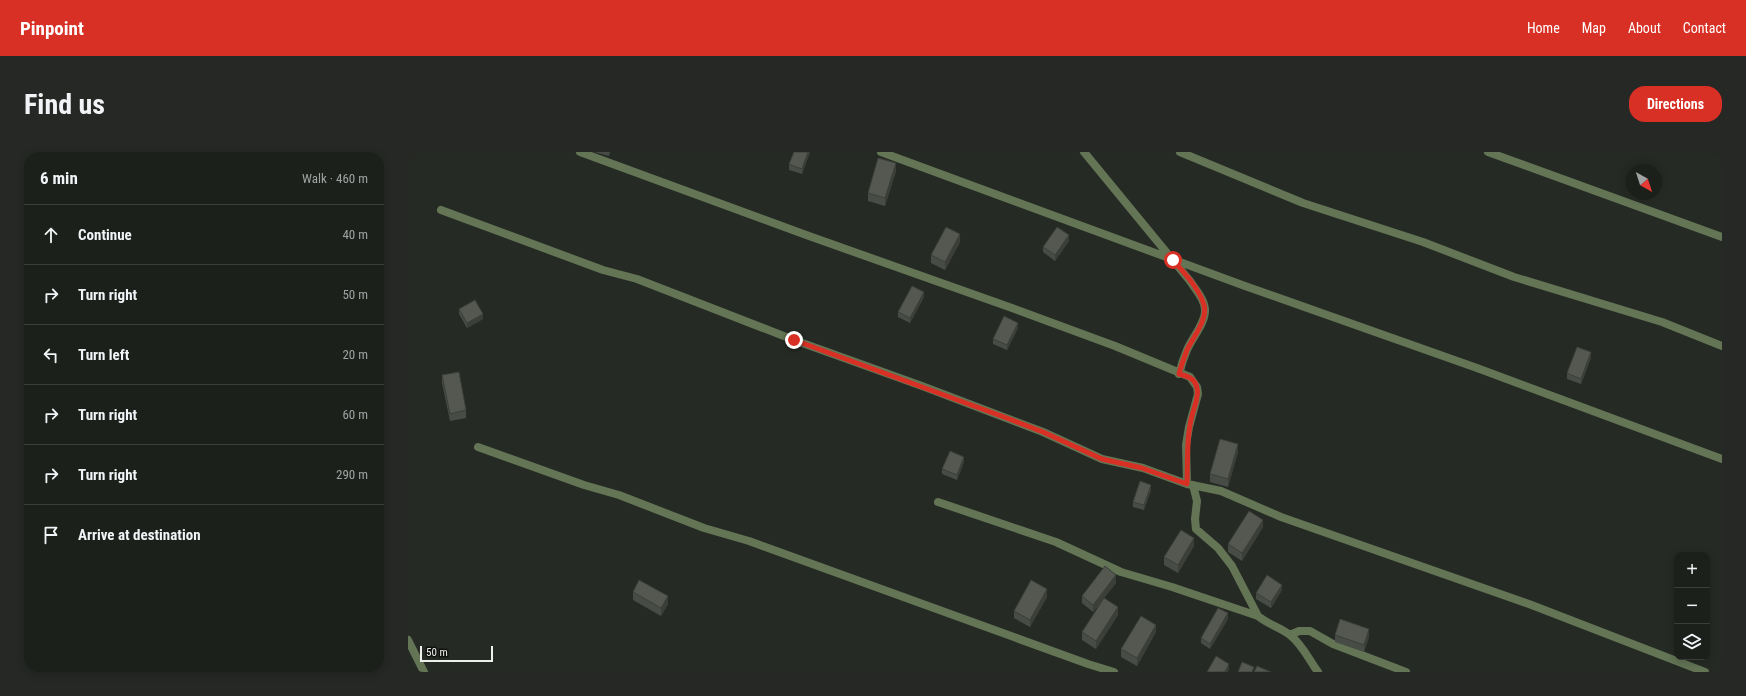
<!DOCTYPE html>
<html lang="en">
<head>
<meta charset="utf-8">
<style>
	body { margin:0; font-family:"Roboto Condensed",sans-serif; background:#252824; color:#f1f3f6 }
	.controls { position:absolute; right:12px; bottom:12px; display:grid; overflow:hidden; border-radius:8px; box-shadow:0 2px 10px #0003 }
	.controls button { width:36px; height:36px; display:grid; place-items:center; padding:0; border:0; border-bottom:1px solid #3a3e3a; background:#1c201b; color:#f1f3f6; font:20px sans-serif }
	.compass { position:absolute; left:1218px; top:12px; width:36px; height:36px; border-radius:50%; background:#1c201b; box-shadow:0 2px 10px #0003; rotate:141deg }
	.scale { position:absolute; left:12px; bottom:10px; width:73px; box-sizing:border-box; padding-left:4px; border:2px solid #edf0ec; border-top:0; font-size:11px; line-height:14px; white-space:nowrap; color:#edf0ec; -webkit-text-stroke:3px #10120f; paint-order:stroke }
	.stop { position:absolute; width:12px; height:12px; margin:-9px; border:3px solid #d93025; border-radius:50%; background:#fff }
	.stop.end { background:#d93025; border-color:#fff; box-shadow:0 1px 4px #0008 }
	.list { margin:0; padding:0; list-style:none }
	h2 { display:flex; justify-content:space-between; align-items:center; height:52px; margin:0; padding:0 16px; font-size:17px }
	h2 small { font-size:13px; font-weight:400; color:#a0a3a3 }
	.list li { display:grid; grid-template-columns:26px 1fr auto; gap:12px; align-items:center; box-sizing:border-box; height:60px; padding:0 16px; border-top:1px solid #3a3e3a }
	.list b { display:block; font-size:15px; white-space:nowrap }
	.list em { font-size:13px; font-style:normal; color:#a0a3a3 }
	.icon { flex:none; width:22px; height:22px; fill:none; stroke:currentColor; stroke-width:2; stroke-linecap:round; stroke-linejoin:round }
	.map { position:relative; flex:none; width:1314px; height:520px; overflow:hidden; border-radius:16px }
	header { display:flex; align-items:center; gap:24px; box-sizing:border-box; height:56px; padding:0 20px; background:#d93025; color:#fff }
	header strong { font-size:19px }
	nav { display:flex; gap:22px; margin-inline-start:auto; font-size:14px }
	.intro { display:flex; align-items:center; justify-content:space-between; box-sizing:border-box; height:96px; padding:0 24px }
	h1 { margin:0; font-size:28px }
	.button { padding:10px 18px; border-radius:16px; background:#d93025; color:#fff; font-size:14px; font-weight:700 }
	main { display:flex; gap:24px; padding:0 24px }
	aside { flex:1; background:#1c201b; border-radius:16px; box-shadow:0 2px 10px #0003 }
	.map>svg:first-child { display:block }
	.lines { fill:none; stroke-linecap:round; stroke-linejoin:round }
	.minor { stroke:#637555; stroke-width:8 }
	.wall { fill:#484c46 }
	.shaded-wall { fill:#3b3e39 }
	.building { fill:#545851; stroke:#3b3e39 }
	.route { stroke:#d93025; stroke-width:5 }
</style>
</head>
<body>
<header>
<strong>Pinpoint</strong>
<nav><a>Home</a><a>Map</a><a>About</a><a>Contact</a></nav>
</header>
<div class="intro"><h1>Find us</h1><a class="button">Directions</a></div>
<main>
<aside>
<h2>6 min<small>Walk · 460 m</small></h2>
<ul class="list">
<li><svg class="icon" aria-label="ahead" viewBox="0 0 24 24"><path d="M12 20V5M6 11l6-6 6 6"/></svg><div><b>Continue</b></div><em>40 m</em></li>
<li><svg class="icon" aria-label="right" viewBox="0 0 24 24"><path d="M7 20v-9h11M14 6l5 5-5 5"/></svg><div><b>Turn right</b></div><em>50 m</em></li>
<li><svg class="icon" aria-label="left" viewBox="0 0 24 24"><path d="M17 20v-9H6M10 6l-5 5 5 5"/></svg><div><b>Turn left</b></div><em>20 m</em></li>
<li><svg class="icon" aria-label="right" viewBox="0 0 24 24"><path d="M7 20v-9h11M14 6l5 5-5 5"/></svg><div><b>Turn right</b></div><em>60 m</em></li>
<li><svg class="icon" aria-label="right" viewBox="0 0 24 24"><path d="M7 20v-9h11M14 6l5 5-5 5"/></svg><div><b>Turn right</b></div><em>290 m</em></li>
<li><svg class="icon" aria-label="arrive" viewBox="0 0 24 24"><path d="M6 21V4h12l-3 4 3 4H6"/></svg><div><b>Arrive at destination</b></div></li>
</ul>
</aside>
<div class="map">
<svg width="1314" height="520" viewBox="0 0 1314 520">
	<rect width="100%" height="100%" fill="#262a24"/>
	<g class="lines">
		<path class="minor" d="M172,0L401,84L604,156L707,194L782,225L789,235L790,242L781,275L778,293L779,332
			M473,0L837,134L1069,216L1314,307
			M676,0L782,129C788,138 798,149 797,160C796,173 784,186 779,198C776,205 773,214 771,222
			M772,0L895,51L1015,90L1106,125L1254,170L1314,194
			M1080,0L1314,85
			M33,58L195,118L229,127L386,188L514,234L635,280L694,307L735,316L779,332L813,339L873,365L1121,452L1297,520
			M70,295L176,333L211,343L296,376L341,389L680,512L706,520
			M785,333L789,349L787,367L788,377L810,396L824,414L850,464C859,472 872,475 882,483C894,492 901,508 910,520
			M530,350L648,390L713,420L764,435L850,464
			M882,483L891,479H902L925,492L998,520
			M0,488L16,520"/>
	</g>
	<path class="wall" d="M186,0H202L201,4Z
		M402,0L394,22L381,18V12Z
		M488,19L477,54L460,49V41Z
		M661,89L647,109L635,100V95Z
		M552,90L537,118L523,111V103Z
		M516,145L502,171L490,165V160Z
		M51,157L75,167L59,176L51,162Z
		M610,176L599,198L585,192V187Z
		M1183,206L1173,232L1159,227V221Z
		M34,223L58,258V266L42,269L34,231Z
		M830,300L820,335L802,330V322Z
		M556,310L549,328L534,322V317Z
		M743,338L736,358L725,355V350Z
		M855,375L834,409L820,400V392Z
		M786,394L770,421L756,413V405Z
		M708,431L696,446L710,463L688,497L674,488V480L694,450L685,460L674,451V444Z
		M874,438L863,456L848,447V441Z
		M225,440L260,452L253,464L225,448Z
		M639,445L622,475L606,466V459Z
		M820,467L802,497L793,491V486Z
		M748,480L729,514L713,505V497Z
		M927,483L961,485L956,500L927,490Z"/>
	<path class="shaded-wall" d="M400,0H402L394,22V17Z
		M488,11V19L477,54V46Z
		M552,82V90L537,118V110Z
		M661,83V89L647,109V103Z
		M516,140V145L502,171V166Z
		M75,162V167L59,176V171Z
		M610,171V176L599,198V193Z
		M1183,200V206L1173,232V227Z
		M830,292V300L820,335V327Z
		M556,305V310L549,328V323Z
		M743,333V338L736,358V353Z
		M855,368V375L834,409V401Z
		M786,386V394L770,421V413Z
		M708,423V431L685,460V453Z
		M874,433V438L863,456V450Z
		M639,437V445L622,475V468Z
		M260,444V452L253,464V456Z
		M710,455V463L688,497V489Z
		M820,461V467L802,497V492Z
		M748,473V480L729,514V506Z
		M961,477V485L956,500V493Z
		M821,512V517L820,520H817Z"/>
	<path class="building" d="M386,0H400L394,17L381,12Z
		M470,6L488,11L477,46L460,41Z
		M538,75L552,82L537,110L523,103Z
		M649,75L661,83L647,103L635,95Z
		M504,134L516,140L502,166L490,160Z
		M67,148L75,162L59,171L51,157Z
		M596,164L610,171L599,193L585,187Z
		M1169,195L1183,200L1173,227L1159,221Z
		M51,220L58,258L42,262L34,223Z
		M812,287L830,292L820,327L802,322Z
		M542,299L556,305L549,323L534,317Z
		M732,329L743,333L736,353L725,350Z
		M841,359L855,368L834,401L820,392Z
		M773,378L786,386L770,413L756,405Z
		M697,414L708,423L685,453L674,444Z
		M859,423L874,433L863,450L848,441Z
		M231,428L260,444L253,456L225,440Z
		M623,428L639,437L622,468L606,459Z
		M696,446L710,455L688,489L674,480Z
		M810,456L820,461L802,492L793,486Z
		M733,464L748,473L729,506L713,497Z
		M932,467L961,477L956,493L927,483Z
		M808,504L821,512L817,520H799Z
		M834,510L846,515L844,520H830Z
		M849,514L863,520H846Z"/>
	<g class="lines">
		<path class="route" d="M386,188L596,265L635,280L694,307L734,316L779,332C780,307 778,284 785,260C787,253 791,244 789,236C787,226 779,224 771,222C773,214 776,206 779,198C785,185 800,168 796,153C791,136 776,121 765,108"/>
	</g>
</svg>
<div class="controls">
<button>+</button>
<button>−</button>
<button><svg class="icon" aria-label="layers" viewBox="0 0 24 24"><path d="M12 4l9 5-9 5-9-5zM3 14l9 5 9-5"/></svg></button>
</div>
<svg class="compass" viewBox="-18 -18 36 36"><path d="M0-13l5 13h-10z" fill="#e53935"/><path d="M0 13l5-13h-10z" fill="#a0a3a3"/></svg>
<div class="scale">50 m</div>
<div class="stop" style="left:765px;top:108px"></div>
<div class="stop end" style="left:386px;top:188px"></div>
</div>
</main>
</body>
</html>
